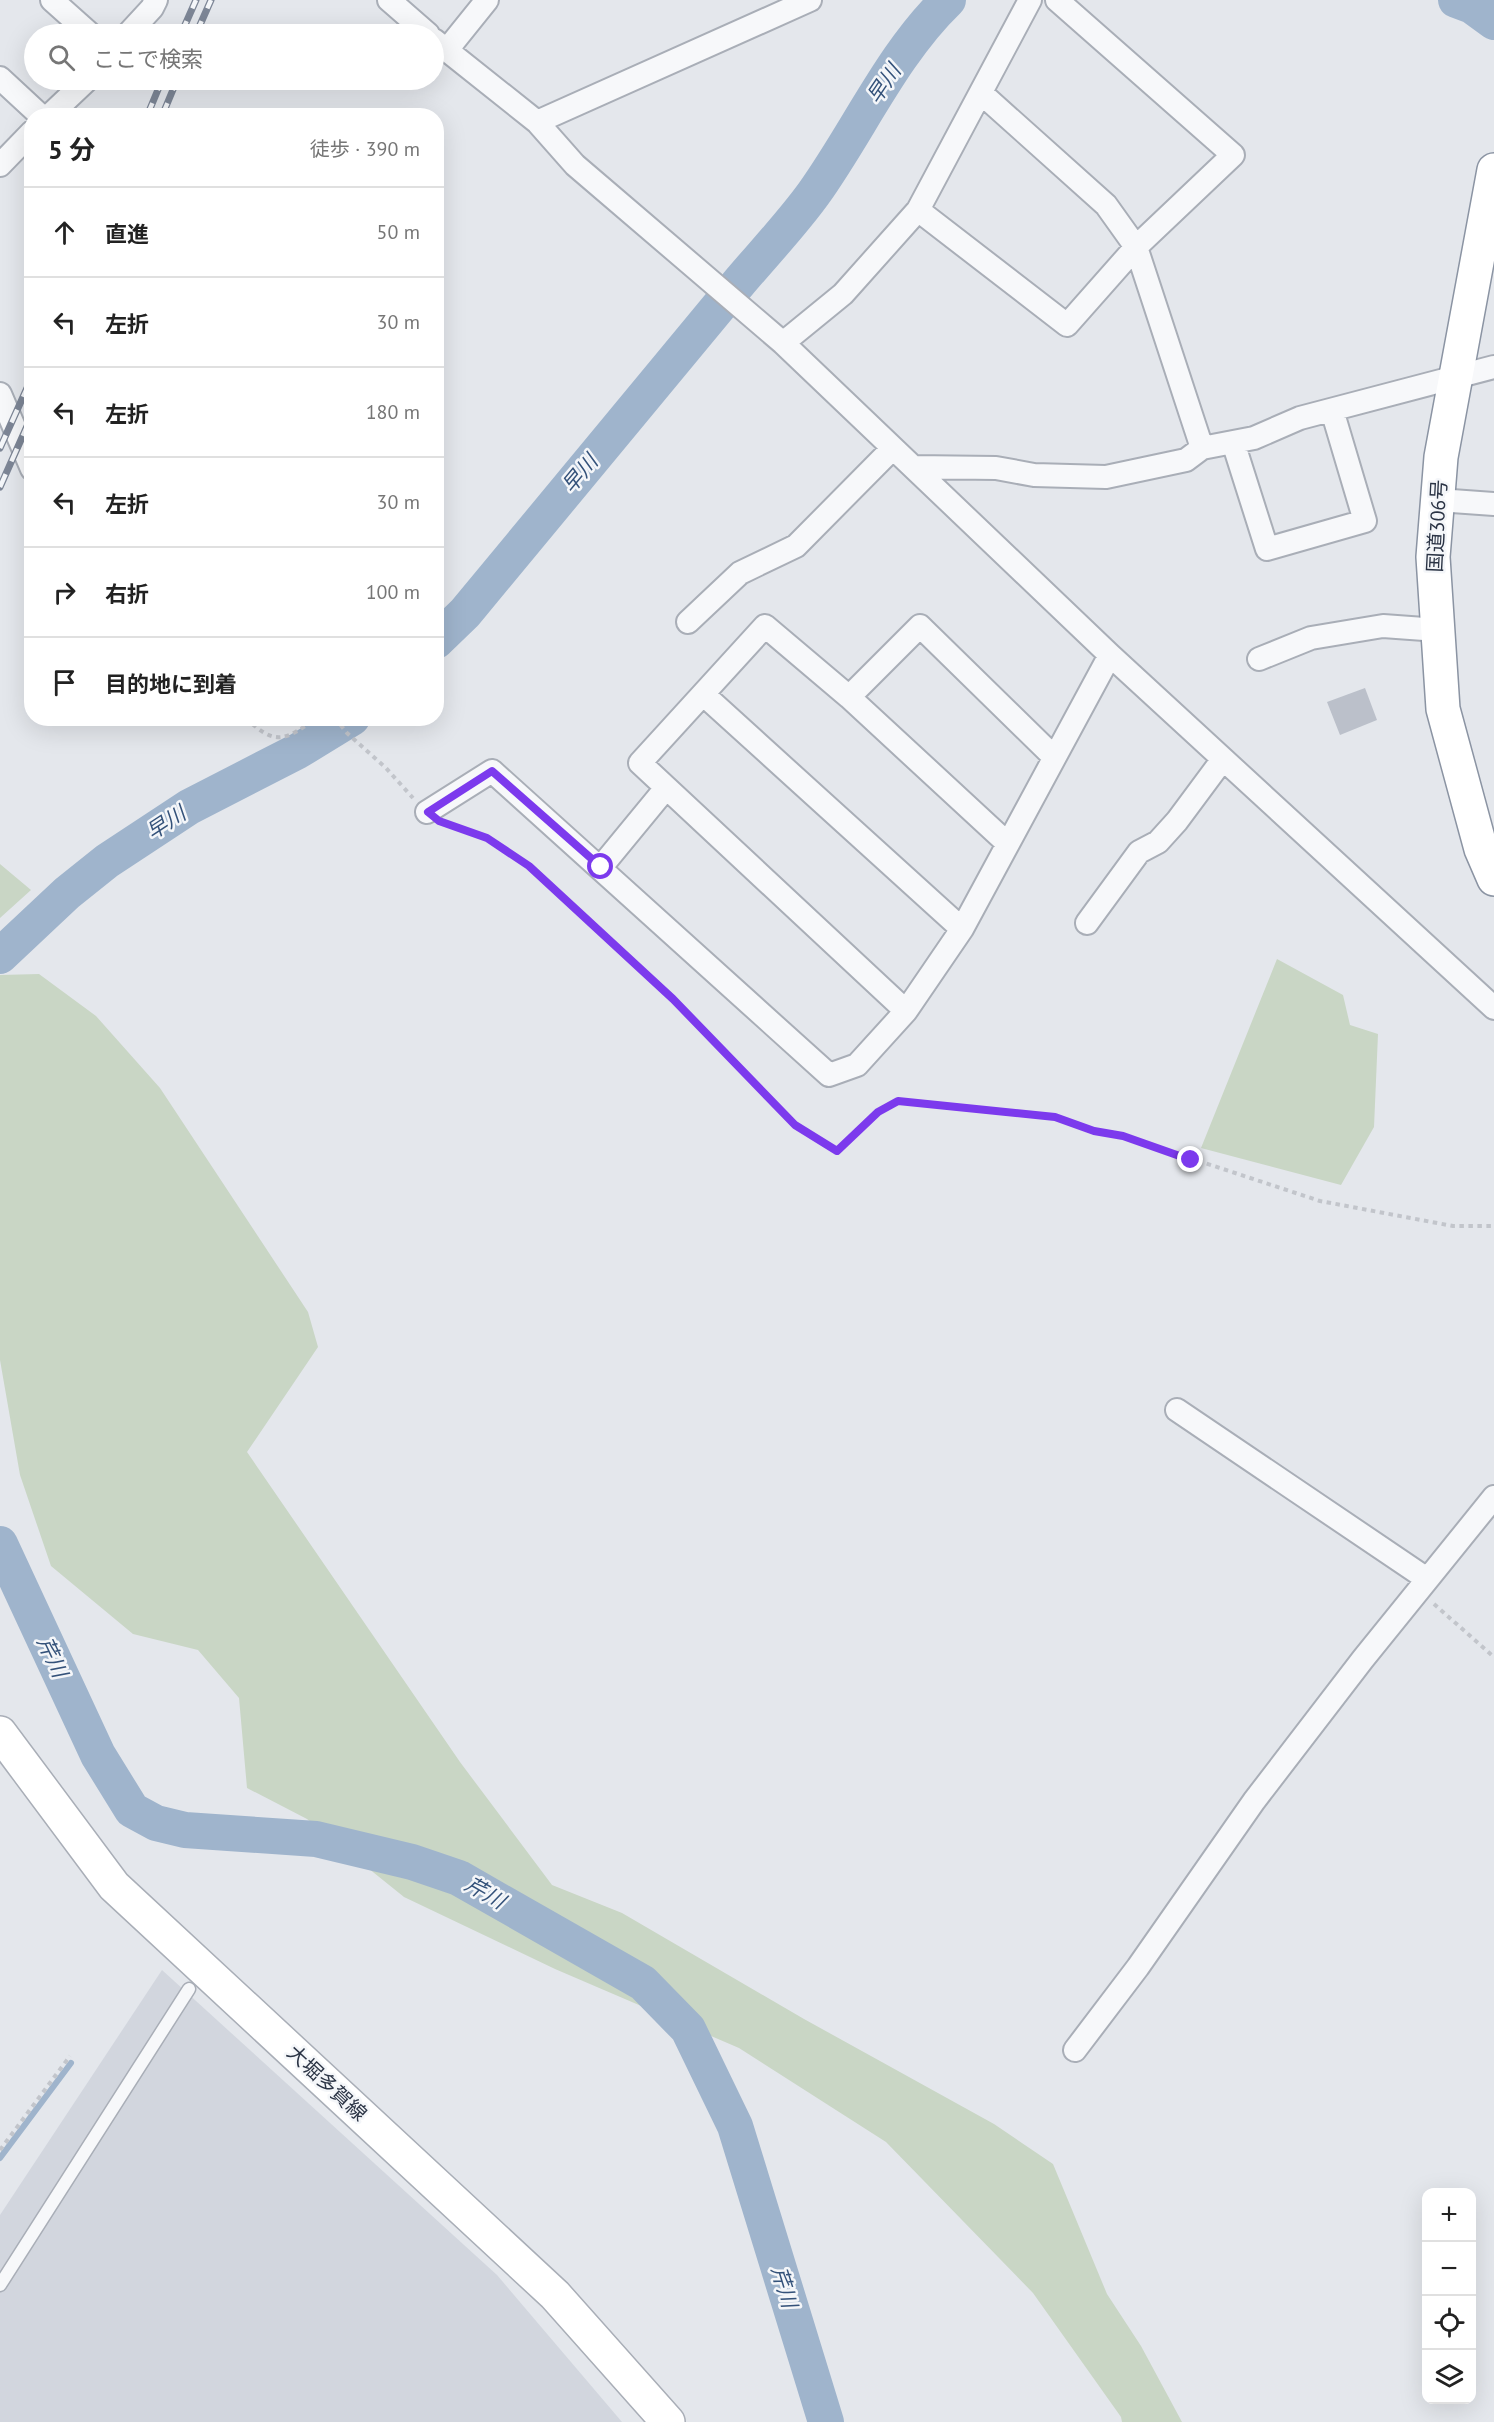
<!DOCTYPE html>
<html lang="ja">
<head>
<meta charset="utf-8">
<style>
	body { margin:0; font-family:"PT Sans","Noto Sans JP",sans-serif; background:#f6f6f6; color:#222 }
	.controls { position:absolute; right:18px; bottom:18px; display:grid; overflow:hidden; border-radius:12px; box-shadow:0 6px 24px #0002 }
	.controls button { width:54px; height:54px; display:grid; place-items:center; padding:0; border:0; border-bottom:2px solid #e0e0e0; background:#fff; color:#222; font:30px sans-serif }
	.stop { position:absolute; width:18px; height:18px; margin:-14px; border:4px solid #7c3aed; border-radius:50%; background:#fff }
	.stop.end { background:#7c3aed; border-color:#fff; box-shadow:0 2px 6px #0008 }
	.list { margin:0; padding:0; list-style:none }
	h2 { display:flex; justify-content:space-between; align-items:center; height:78px; margin:0; padding:0 24px; font-size:26px }
	h2 small { font-size:20px; font-weight:400; color:#767676 }
	.list li { display:grid; grid-template-columns:39px 1fr auto; gap:18px; align-items:center; box-sizing:border-box; height:90px; padding:0 24px; border-top:2px solid #e0e0e0 }
	.list b { display:block; font-size:22px; white-space:nowrap }
	.list em { font-size:20px; font-style:normal; color:#767676 }
	.icon { flex:none; width:33px; height:33px; fill:none; stroke:currentColor; stroke-width:2; stroke-linecap:round; stroke-linejoin:round }
	.map { position:relative; flex:none; width:1494px; height:2422px; overflow:hidden }
	.search { position:absolute; background:#fff; box-shadow:0 6px 24px #0002; left:24px; top:24px; width:420px; height:66px; display:flex; align-items:center; gap:15px; box-sizing:border-box; padding:0 21px; border-radius:33px; color:#767676; font-size:22px }
	.panel { position:absolute; background:#fff; box-shadow:0 6px 24px #0002; left:24px; top:108px; width:420px; height:618px; border-radius:24px }
	.map>svg:first-child { display:block }
	.built { fill:#d2d6de }
	.green { fill:#c9d6c5 }
	.lines { fill:none; stroke-linecap:round; stroke-linejoin:round }
	.stream { stroke:#9fb4cc; stroke-width:6 }
	.river { stroke:#9fb4cc; stroke-width:36 }
	.building { fill:#bbc0ca }
	.service-casing { stroke:#a9aeb7; stroke-width:15 }
	.minor-casing { stroke:#a9aeb7; stroke-width:26 }
	.secondary-casing { stroke:#a9aeb7; stroke-width:36 }
	.trunk-casing { stroke:#8b94a3; stroke-width:36 }
	.path { stroke:#c2c5cb; stroke-width:4; stroke-dasharray:4.5 4.5; stroke-linecap:butt }
	.service { stroke:#f7f8fa; stroke-width:12 }
	.minor { stroke:#f7f8fa; stroke-width:22 }
	.secondary { stroke:#fff; stroke-width:33 }
	.trunk { stroke:#fff; stroke-width:33 }
	.rail-casing { stroke:#7d8696; stroke-width:7 }
	.rail { stroke:#f4f6f9; stroke-width:4.5; stroke-dasharray:14; stroke-linecap:butt }
	.route { stroke:#7c3aed; stroke-width:8 }
	.labels { text-anchor:middle; stroke-width:5; stroke-linejoin:round; paint-order:stroke }
	.street-label { font-size:20px; fill:#2b3445; stroke:#f4f6f9 }
	.water-label { font-size:21px; font-style:italic; fill:#34527a; stroke:#f4f6f9 }
</style>
</head>
<body>
<div class="map">
<svg width="1494" height="2422" viewBox="0 0 1494 2422">
	<rect width="100%" height="100%" fill="#e4e7ec"/>
	<path class="built" d="M162,1970L497,2275L622,2422H0V2215Z"/>
	<path class="green" d="M0,864L31,890L0,918Z
		M1277,959L1343,995L1350,1025L1378,1034L1374,1127L1341,1185L1201,1148Z
		M39,974L96,1016L160,1088L308,1312L318,1347L247,1452L460,1762L552,1885L622,1913L804,2019L994,2124L1053,2164L1107,2294L1141,2346L1182,2422H1122L1121,2417L1033,2293L886,2142L739,2048L555,1969L404,1897L307,1819L247,1788L239,1698L198,1650L133,1634L51,1566L20,1475L0,1360V975Z"/>
	<g class="lines">
		<path class="stream" d="M0,2158L71,2063"/>
		<path class="river" d="M1456,0L1472,6L1494,22
			M737,285C762,255 791,225 814,193C859,130 892,54 948,0
			M436,641L465,613L720,305
			M0,956L67,893L107,861L189,807L298,751L352,718
			M0,1544L98,1755L132,1810L156,1823L185,1830L316,1839L412,1862L459,1878L643,1983L688,2029L735,2126L826,2422"/>
	</g>
	<path class="building" d="M1365,688L1377,720L1340,735L1327,702Z"/>
	<g class="lines">
		<g class="service-casing">
			<path id="service" d="M0,2285L189,1989"/>
		</g>
		<g class="minor-casing">
			<path id="minor" d="M52,0L90,34
				M389,0L428,34
				M128,34L152,8L156,0
				M434,40L537,122L575,165L783,343L1110,655L1494,1008
				M446,51L487,0
				M0,78L41,116
				M981,93L1106,205L1136,247L1202,448
				M49,116L87,80
				M537,122L810,0
				M0,165L32,132
				M918,210L1067,325L1136,247L1233,155L1057,0
				M783,343L843,294L918,210L1030,0
				M0,394L32,469
				M1233,442L1267,549L1365,521L1332,410
				M913,467L996,468L1034,475L1106,477L1186,460L1202,448L1254,438L1300,418L1494,367
				M1438,500L1494,504
				M688,622L740,573L796,546L893,448
				M1259,659L1311,638L1383,626L1438,630
				M704,695L962,929
				M849,697L920,626L1054,757
				M427,812L492,771L829,1075L857,1065L906,1011L962,929L1110,655
				M601,867L666,788
				M1087,923L1139,852L1158,842L1177,821L1223,759
				M906,1011L640,763L765,626L849,697L1007,843
				M1177,1410L1427,1579
				M1075,2050L1138,1967L1254,1801L1363,1659L1494,1497"/>
		</g>
		<g class="secondary-casing">
			<path id="secondary" d="M0,1733L114,1886L555,2295L668,2422"/>
		</g>
		<g class="trunk-casing">
			<path id="trunk" d="M1494,170L1441,457L1433,557L1443,709L1481,849L1494,879"/>
		</g>
		<path class="path" d="M246,718C276,747 285,740 317,718
			M335,718L347,733L386,768L413,798
			M448,824L487,838L529,866L673,999L795,1125L837,1151L877,1112L898,1101L1055,1117L1094,1130L1123,1136L1320,1201L1453,1226H1494
			M1434,1604L1494,1657
			M0,2150L70,2056"/>
		<use href="#service" class="service"/>
		<use href="#minor" class="minor"/>
		<use href="#secondary" class="secondary"/>
		<use href="#trunk" class="trunk"/>
		<g class="rail-casing">
			<path id="rail" d="M181,34L196,0
				M196,34L211,0
				M147,116L162,80
				M162,116L177,80
				M0,448L32,377
				M0,487L32,415"/>
		</g>
		<use href="#rail" class="rail"/>
	</g>
	<g class="lines">
		<path class="route" d="M601,867L492,771L428,812L439,821L487,838L529,866L673,999L795,1125L837,1151L878,1112L898,1101L1055,1117L1094,1131L1123,1136L1191,1160"/>
	</g>
	<g class="labels">
		<g class="street-label">
			<text transform="translate(1437 526) rotate(-87)" y="7">国道306号</text>
			<text transform="translate(327 2083) rotate(43)" y="7">大堀多賀線</text>
		</g>
		<g class="water-label">
			<text transform="translate(884 84) rotate(-56)" y="7">早川</text>
			<text transform="translate(580 474) rotate(-50)" y="7">早川</text>
			<text transform="translate(166 823) rotate(-33)" y="7">早川</text>
			<text transform="translate(52 1657) rotate(65)" y="7">芹川</text>
			<text transform="translate(485 1893) rotate(30)" y="7">芹川</text>
			<text transform="translate(784 2287) rotate(73)" y="7">芹川</text>
		</g>
	</g>
</svg>
<div class="controls">
<button>+</button>
<button>−</button>
<button><svg class="icon" aria-label="locate" viewBox="0 0 24 24"><circle cx="12" cy="12" r="6"/><path d="M12 2v4M12 18v4M2 12h4M18 12h4"/></svg></button>
<button><svg class="icon" aria-label="layers" viewBox="0 0 24 24"><path d="M12 4l9 5-9 5-9-5zM3 14l9 5 9-5"/></svg></button>
</div>
<div class="stop" style="left:601px;top:867px"></div>
<div class="stop end" style="left:1191px;top:1160px"></div>
<div class="search"><svg class="icon" aria-label="search" viewBox="0 0 24 24"><circle cx="10" cy="10" r="6"/><path d="M15 15l6 6"/></svg>ここで検索</div>
<section class="panel">
<h2>5 分<small>徒歩 · 390 m</small></h2>
<ul class="list">
<li><svg class="icon" aria-label="ahead" viewBox="0 0 24 24"><path d="M12 20V5M6 11l6-6 6 6"/></svg><div><b>直進</b></div><em>50 m</em></li>
<li><svg class="icon" aria-label="left" viewBox="0 0 24 24"><path d="M17 20v-9H6M10 6l-5 5 5 5"/></svg><div><b>左折</b></div><em>30 m</em></li>
<li><svg class="icon" aria-label="left" viewBox="0 0 24 24"><path d="M17 20v-9H6M10 6l-5 5 5 5"/></svg><div><b>左折</b></div><em>180 m</em></li>
<li><svg class="icon" aria-label="left" viewBox="0 0 24 24"><path d="M17 20v-9H6M10 6l-5 5 5 5"/></svg><div><b>左折</b></div><em>30 m</em></li>
<li><svg class="icon" aria-label="right" viewBox="0 0 24 24"><path d="M7 20v-9h11M14 6l5 5-5 5"/></svg><div><b>右折</b></div><em>100 m</em></li>
<li><svg class="icon" aria-label="arrive" viewBox="0 0 24 24"><path d="M6 21V4h12l-3 4 3 4H6"/></svg><div><b>目的地に到着</b></div></li>
</ul>
</section>
</div>
</body>
</html>
